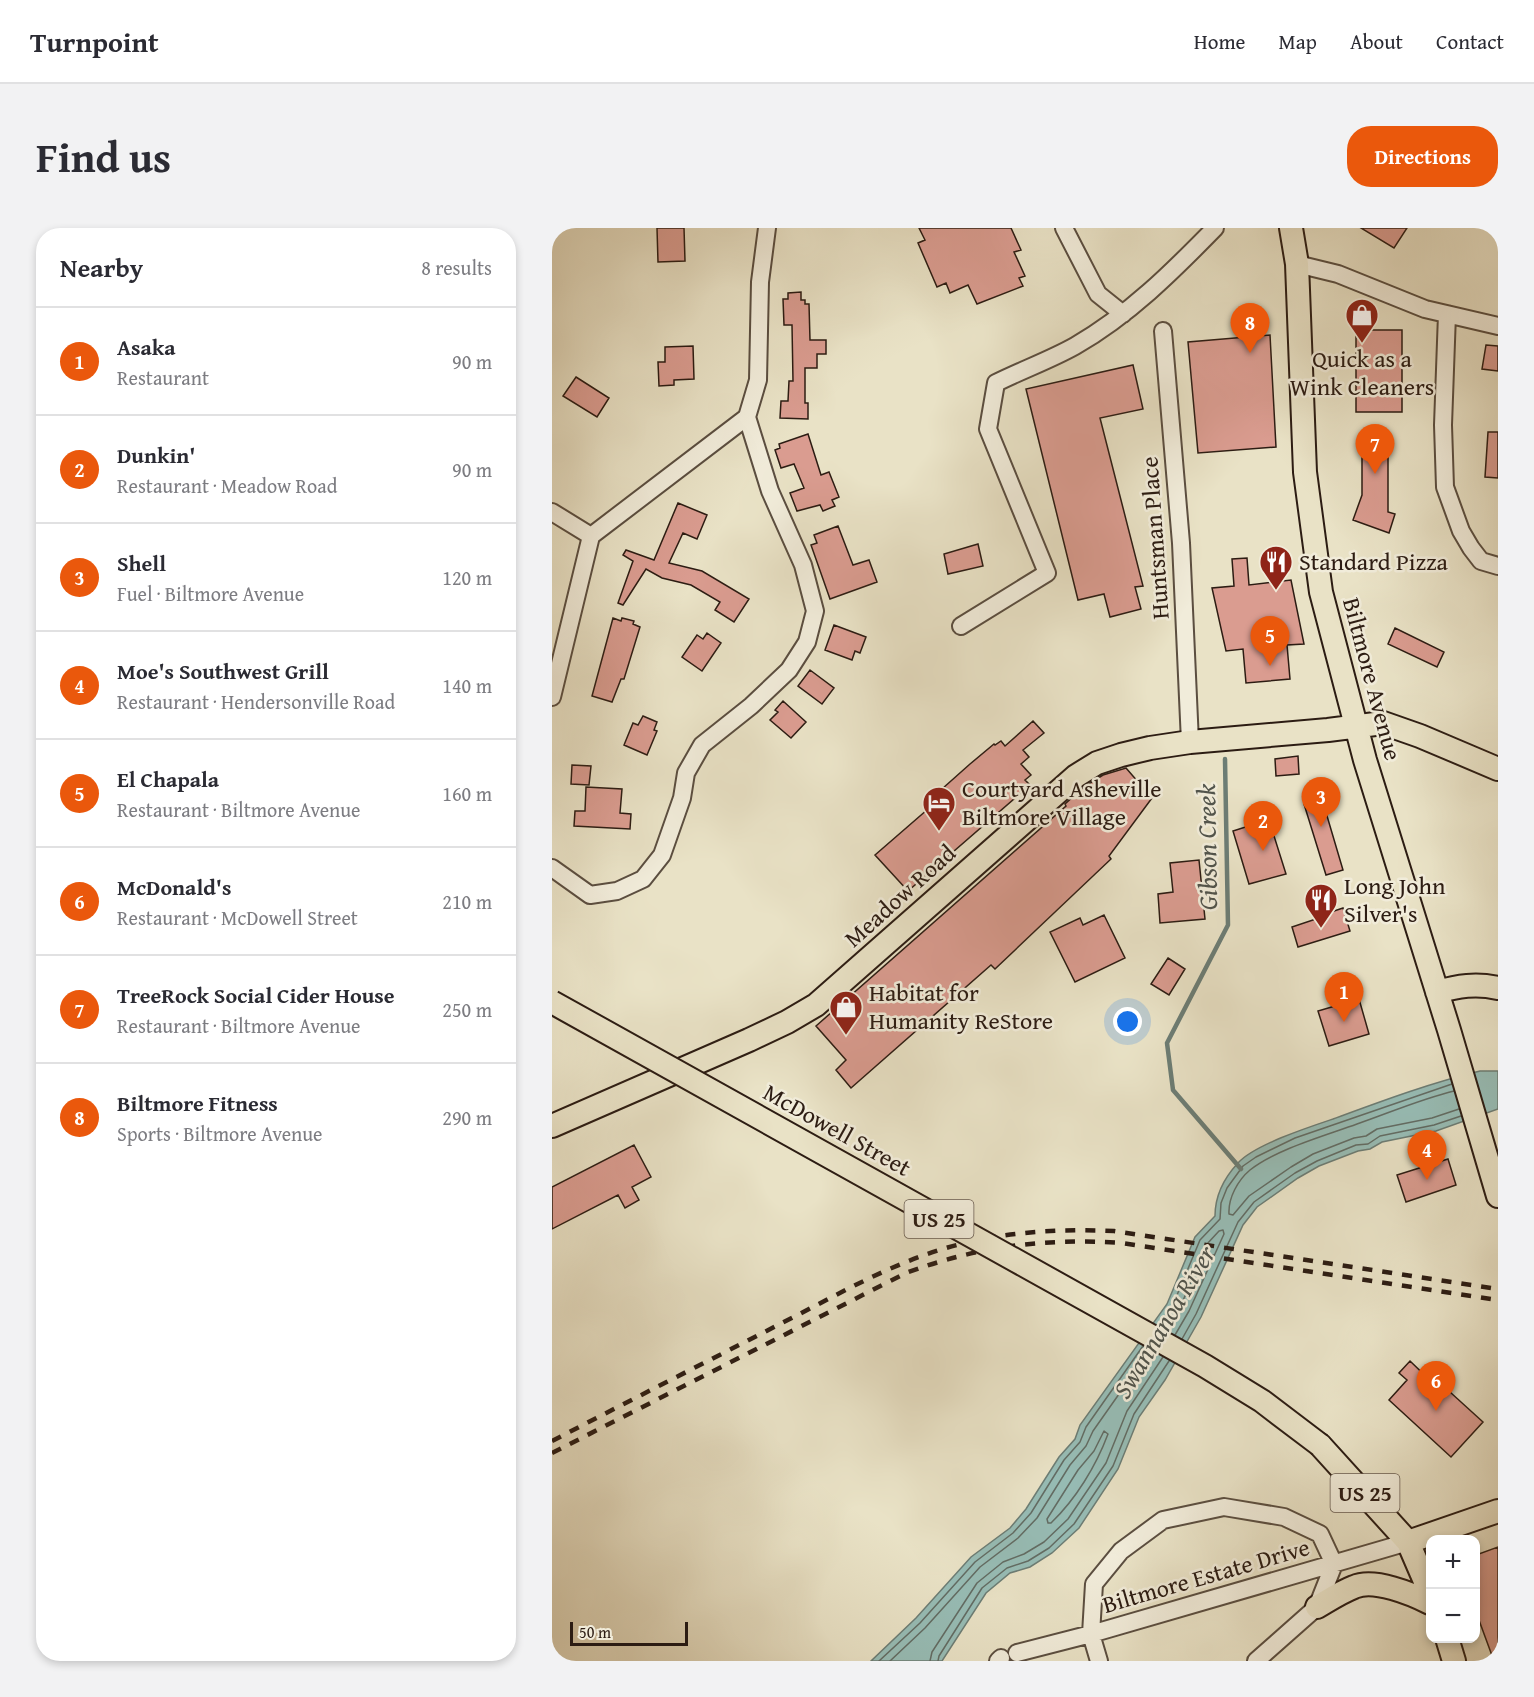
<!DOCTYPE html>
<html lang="en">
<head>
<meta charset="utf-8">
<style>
	body { margin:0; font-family:"Gentium Book Plus",serif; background:#f2f2f3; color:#2b2b33 }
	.controls { position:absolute; right:18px; bottom:18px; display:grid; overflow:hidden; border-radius:12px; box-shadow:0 3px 9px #0003 }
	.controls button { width:54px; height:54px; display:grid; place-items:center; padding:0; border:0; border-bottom:2px solid #e1e1e2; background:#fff; color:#2b2b33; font:30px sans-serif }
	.scale { position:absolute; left:18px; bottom:15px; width:118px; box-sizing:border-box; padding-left:6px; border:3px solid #2c1c13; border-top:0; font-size:16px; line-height:21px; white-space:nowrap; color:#2c1c13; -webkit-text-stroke:4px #f1ecda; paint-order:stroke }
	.you { position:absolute; left:576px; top:794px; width:21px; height:21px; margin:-15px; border:4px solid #fff; border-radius:50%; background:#1a73e8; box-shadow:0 0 0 9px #1a73e833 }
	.badge { display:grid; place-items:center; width:39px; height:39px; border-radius:50%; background:#ea580c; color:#fff; font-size:20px; font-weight:700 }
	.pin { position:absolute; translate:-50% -50px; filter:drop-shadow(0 2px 3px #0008) }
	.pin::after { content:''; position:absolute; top:32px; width:21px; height:18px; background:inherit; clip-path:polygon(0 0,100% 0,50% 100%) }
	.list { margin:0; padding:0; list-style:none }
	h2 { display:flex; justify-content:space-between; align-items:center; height:78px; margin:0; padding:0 24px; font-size:26px }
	h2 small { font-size:20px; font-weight:400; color:#7c7c81 }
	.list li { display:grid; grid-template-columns:39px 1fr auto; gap:18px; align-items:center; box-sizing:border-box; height:108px; padding:0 24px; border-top:2px solid #e1e1e2 }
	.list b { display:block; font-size:22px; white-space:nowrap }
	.list p { margin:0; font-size:20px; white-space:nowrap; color:#7c7c81 }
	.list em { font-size:20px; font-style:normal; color:#7c7c81 }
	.map { position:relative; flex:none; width:946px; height:1433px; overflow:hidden; border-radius:24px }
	header { display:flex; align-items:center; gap:36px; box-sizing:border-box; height:84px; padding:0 30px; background:#fff; border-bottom:2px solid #e1e1e2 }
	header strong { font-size:28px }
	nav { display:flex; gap:33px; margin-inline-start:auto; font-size:21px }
	.intro { display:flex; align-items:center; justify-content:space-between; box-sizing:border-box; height:144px; padding:0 36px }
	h1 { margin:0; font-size:42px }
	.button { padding:15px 27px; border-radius:24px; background:#ea580c; color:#fff; font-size:21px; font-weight:700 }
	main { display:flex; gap:36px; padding:0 36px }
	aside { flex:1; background:#fff; border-radius:24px; box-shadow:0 3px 9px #0003 }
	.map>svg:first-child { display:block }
	.water { fill:#97bdb6; stroke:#6c7d75; stroke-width:1.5 }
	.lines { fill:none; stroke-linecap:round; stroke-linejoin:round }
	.shore { stroke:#626c64; stroke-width:1.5 }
	.stream { stroke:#6c7d75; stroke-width:4.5 }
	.building { fill:#da9c90; stroke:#2c1c13; stroke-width:1.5 }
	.minor-casing { stroke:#5b4e40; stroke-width:20 }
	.major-casing { stroke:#2c1c13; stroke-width:26 }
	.minor { stroke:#f1ecda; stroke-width:16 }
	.major { stroke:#e9e2c6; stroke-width:22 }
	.rail { stroke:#2c1c13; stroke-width:4.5; stroke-dasharray:10 10; stroke-linecap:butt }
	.major-bridge-casing { stroke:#2c1c13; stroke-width:26; stroke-linecap:butt }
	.major-bridge { stroke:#e9e2c6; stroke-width:22 }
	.labels { text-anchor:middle; stroke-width:5; stroke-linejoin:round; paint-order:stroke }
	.shield { fill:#f1ecda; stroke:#675a4f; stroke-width:1.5 }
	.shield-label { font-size:22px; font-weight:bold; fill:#2c1c13 }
	.poi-label { font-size:24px; fill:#2c1c13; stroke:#f1ecda; text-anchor:start }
	.street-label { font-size:24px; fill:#2c1c13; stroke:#f1ecda }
	.water-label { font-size:26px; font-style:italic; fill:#51544c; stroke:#f1ecda }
</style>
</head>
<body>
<header>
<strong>Turnpoint</strong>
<nav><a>Home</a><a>Map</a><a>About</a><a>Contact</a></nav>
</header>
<div class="intro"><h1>Find us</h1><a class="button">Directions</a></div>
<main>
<aside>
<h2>Nearby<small>8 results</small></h2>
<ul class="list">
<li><span class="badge">1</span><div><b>Asaka</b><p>Restaurant</p></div><em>90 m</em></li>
<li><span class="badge">2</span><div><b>Dunkin'</b><p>Restaurant · Meadow Road</p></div><em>90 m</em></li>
<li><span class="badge">3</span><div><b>Shell</b><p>Fuel · Biltmore Avenue</p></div><em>120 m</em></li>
<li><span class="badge">4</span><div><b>Moe's Southwest Grill</b><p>Restaurant · Hendersonville Road</p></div><em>140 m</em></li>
<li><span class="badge">5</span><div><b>El Chapala</b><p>Restaurant · Biltmore Avenue</p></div><em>160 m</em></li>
<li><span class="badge">6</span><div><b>McDonald's</b><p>Restaurant · McDowell Street</p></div><em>210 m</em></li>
<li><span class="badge">7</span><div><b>TreeRock Social Cider House</b><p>Restaurant · Biltmore Avenue</p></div><em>250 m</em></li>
<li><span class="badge">8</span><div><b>Biltmore Fitness</b><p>Sports · Biltmore Avenue</p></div><em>290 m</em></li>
</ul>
</aside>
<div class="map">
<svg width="946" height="1433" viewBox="0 0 946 1433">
	<rect width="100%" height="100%" fill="#e9e2c6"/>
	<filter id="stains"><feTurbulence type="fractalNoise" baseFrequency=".00333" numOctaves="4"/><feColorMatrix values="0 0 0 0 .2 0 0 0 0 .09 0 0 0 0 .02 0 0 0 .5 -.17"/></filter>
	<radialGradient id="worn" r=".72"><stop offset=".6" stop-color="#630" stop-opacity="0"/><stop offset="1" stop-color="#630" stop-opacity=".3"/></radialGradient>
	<path class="water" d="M928,843H946V881L884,903L830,914L818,921L806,923L767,938L746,950L705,979L691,997L649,1089L613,1152L587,1189L566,1241L527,1300L500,1325L478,1339L458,1345L434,1365L390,1433H319L364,1390L419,1329L458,1300L474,1281L507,1229L523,1211L528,1197L615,1076L643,1009L663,988C663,967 672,950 686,935C702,917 757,899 781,891C830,873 878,855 928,843Z"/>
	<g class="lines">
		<path class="shore" d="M902,863C869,871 837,885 805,896C772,908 725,921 698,942C686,952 676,970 677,986L681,987L697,968L739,939L761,926L802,910L814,908L825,901L880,890L907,881
			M606,1097L620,1079L648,1012L668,991L669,975L675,960L691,938L704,929L743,910L900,856
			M613,1101L627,1082L655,1016L667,1003L671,1002L672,1006L637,1083L623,1107
			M630,1111L644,1086L686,994L702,974L743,945L765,933L804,917L816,916L828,908L882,897L909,888
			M552,1203L556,1206C544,1238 524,1271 499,1295H496L495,1291L526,1242L542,1223Z
			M327,1433L368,1395L423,1334L461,1305L479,1285L512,1232L528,1214L534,1199L591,1118
			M338,1433L373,1400L428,1339L466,1310L485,1290L518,1237L534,1218L541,1203L598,1122
			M378,1433L380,1424L425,1355L451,1334L472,1326L492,1314L516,1291L554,1235L575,1183L611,1129
			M386,1433L387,1428L430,1360L455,1340L476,1333L497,1320L522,1296L561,1238L582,1186L617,1133"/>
		<path class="stream" d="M673,531L676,697L615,815L621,862L689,941"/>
	</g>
	<path class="building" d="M105,0H132L133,33L106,34Z
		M367,0H459L469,22L462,24L473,48L467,50L471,58L425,76L416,57L398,65L394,55L385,59L366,15L373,12Z
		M809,0H855L842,20Z
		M249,64V72H253V76H257L258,112H274V126H265V140H253V175H256V191L228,190L229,173H236L237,153H241L240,97H232L231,71H236V65Z
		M804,102H850V184H804Z
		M718,107L724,219L646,225L636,114Z
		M934,117L946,118V143L930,141Z
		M141,118L142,151L122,152V157L107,158L106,134H113V119Z
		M581,137L591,181L548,190L591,358L583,359L589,381L558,389L552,366L526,372L474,161Z
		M24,149L57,170L45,189L11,168Z
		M936,204H946V250L933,249Z
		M256,206L269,247L277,244L287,269L280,272L283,278L271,283L268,277L245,283L238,265L252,260L242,236L229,240L223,222L228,220L227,216Z
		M810,225H836V284L843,286L837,305L801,292L810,267Z
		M126,275L155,287L145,311L131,305L117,335L150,343L197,371L182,394L163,382L168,374L139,357L110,350L94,341L71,377L66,375L81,333L71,327L74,322L102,332Z
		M286,298L301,337L317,332L325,354L278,371L259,317L265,315L262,307Z
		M426,316L431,338L396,346L392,326Z
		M695,330L697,357L739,352L752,416L735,417L738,451L694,455L691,421L674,423L660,360L682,358L680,331Z
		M61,390L69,393L70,390L82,393L81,396L88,399L72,451H69L60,474L40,468Z
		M282,397L314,409L308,425L303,423L300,432L273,422Z
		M843,400L892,424L885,439L836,416Z
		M155,405L169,415L150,443L130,429L145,407L151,411Z
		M258,442L282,460L270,476L246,458Z
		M231,473L254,494L239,510L218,492L226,484L223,482Z
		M91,488L105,494L102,502L105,503L95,527L72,517L81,495L86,497Z
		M481,493L492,505L471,522L477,529L469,536L479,547L473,552L478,557L356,663L323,627L376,581L372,577L418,536L442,516L443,517L449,513L453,518Z
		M746,528L747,546L724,548L723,531Z
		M20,537L39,538L37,557L19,556Z
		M574,540L600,570L557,628L559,631L443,741L439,737L299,860L284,842L294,832L264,798L514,578L513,576L532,559L551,547Z
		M34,559L70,561L68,585L79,586L78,601L22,598L23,583H33Z
		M770,571L791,642L774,647L752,576Z
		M716,589L734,646L697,656L681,603L703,596L702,593Z
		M647,632L653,691L608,695L606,666L621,664L618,635Z
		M791,680L798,703L746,719L740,699L770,689V687Z
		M552,687L573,730L523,754L498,704L528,690L531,697Z
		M616,730L633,741L617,767L599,756Z
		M807,771L817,806L777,818L766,783Z
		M82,917L99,949L80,959L87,972L73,980L66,967L0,1001V959Z
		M896,931L904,957L854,974L845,947Z
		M858,1133L884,1158L887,1154L931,1194L899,1229L837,1172L855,1152L847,1145Z
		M946,1319V1433H942L924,1384V1327Z"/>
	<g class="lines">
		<g class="minor-casing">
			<path id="minor" d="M512,0L546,66L571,86
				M745,36L786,46L873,81L946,98
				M895,86L891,197L893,259L909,303L919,320L929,333L946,338
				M611,103L629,315L638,514
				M0,284L39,308L195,189L206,152L208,54L215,0
				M409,398L495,345L436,201L444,155C470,142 498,132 523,118C577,87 620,44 663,0
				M0,469L39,308
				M0,640L38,667L65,663L91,651L110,627L130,570L134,545L150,517L199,478L237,442L255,414L263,383L251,337L218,263L195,189
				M465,1425L539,1406L856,1314
				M446,1433L449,1430
				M547,1433L539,1406L542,1356L569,1323L611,1292L672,1279L732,1289L768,1306L782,1336L765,1379L704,1433"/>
		</g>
		<g class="major-casing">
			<path id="major" d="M739,0L745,36L753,244L769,364L813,532L897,802L946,968
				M885,764C906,758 924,755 946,760
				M0,898L197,812L235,794L264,777L524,548L545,535L569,527L598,520L638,514L776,502L831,495L868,508L946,541
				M768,1217L856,1314L878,1365
				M856,1314L946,1283
				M765,1379C777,1372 789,1364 802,1359C822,1350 860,1366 878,1375
				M895,1410L902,1433"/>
		</g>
		<use href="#minor" class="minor"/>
		<use href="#major" class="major"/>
		<path class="rail" d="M0,1213C77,1173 154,1134 230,1095C289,1065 348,1030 413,1015C461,1003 513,1001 562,1003L946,1061
			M0,1225L354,1045C427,1018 492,1010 570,1015L946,1072"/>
		<g class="major-bridge-casing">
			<path id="major-bridge" d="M0,774L653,1138L710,1173L768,1217"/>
		</g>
		<use href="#major-bridge" class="major-bridge"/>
	</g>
	<defs>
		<g id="shop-pin" transform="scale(1.725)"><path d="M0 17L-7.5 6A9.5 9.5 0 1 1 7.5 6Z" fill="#8f2418" stroke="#f1ecda"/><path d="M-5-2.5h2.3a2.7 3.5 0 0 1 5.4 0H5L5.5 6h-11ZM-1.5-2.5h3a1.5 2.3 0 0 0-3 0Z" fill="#fff"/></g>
		<g id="restaurant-pin" transform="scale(1.725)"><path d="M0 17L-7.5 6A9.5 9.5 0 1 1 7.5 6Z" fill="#8f2418" stroke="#f1ecda"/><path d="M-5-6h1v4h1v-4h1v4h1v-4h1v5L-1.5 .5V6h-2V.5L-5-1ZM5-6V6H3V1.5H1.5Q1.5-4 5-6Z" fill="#fff"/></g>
		<g id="hotel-pin" transform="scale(1.725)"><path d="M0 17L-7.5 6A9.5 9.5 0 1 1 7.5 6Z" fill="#8f2418" stroke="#f1ecda"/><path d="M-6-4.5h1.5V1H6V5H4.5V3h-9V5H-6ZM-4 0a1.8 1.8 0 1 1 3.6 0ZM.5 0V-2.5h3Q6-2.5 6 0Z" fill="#fff"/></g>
	</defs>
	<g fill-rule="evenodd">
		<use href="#shop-pin" x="810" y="87"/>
		<use href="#restaurant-pin" x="724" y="334"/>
		<use href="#hotel-pin" x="387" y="575"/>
		<use href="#restaurant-pin" x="769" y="672"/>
		<use href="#shop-pin" x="294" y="779"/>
	</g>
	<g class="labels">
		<g class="shield">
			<rect x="352.5" y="972" width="69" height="38" rx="4.5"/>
			<rect x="778.5" y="1246" width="69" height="38" rx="4.5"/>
		</g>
		<g class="shield-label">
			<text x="387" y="999">US 25</text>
			<text x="813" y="1273">US 25</text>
		</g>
		<g class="poi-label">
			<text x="810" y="139" text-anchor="middle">Quick as a<tspan x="810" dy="28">Wink Cleaners</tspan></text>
			<text x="747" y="342">Standard Pizza</text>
			<text x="410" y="569">Courtyard Asheville<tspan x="410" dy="28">Biltmore Village</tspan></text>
			<text x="792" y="666">Long John<tspan x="792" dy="28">Silver's</tspan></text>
			<text x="317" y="773">Habitat for<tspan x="317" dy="28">Humanity ReStore</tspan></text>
		</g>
		<g class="street-label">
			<text transform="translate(603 310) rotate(-94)" y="8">Huntsman Place</text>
			<text transform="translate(820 451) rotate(75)" y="8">Biltmore Avenue</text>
			<text transform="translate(348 668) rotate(-42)" y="8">Meadow Road</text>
			<text transform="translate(285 902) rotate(29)" y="8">McDowell Street</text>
			<text transform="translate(654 1348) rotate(-16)" y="8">Biltmore Estate Drive</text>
		</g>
		<g class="water-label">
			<text transform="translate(655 619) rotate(-91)" y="9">Gibson Creek</text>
			<text transform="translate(612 1094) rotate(-59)" y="9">Swannanoa River</text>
		</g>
	</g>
	<rect width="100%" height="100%" filter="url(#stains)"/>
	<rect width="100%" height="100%" fill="url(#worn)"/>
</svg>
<div class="controls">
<button>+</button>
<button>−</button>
</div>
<div class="scale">50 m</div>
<div class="you"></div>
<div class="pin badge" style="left:792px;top:794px">1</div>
<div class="pin badge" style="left:711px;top:623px">2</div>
<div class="pin badge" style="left:769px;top:599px">3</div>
<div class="pin badge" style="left:875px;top:952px">4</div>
<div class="pin badge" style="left:718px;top:438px">5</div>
<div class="pin badge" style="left:884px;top:1183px">6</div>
<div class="pin badge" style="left:823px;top:246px">7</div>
<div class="pin badge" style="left:698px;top:125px">8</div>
</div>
</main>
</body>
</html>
